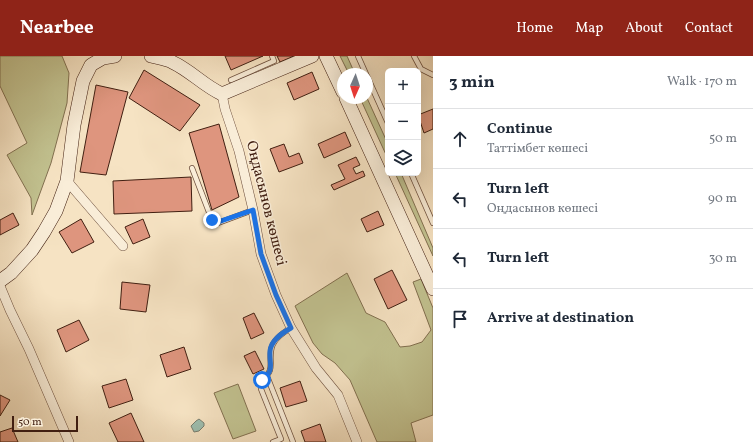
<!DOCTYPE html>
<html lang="en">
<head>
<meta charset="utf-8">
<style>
	body { margin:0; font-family:Vollkorn,serif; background:#f6f6f7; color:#1f2937 }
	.controls { position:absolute; right:12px; top:12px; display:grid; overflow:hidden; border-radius:6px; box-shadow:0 4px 16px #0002 }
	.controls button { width:36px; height:36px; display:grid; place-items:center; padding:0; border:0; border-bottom:1px solid #e0e1e3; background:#fff; color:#1f2937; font:20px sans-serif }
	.compass { position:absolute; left:337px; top:12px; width:36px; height:36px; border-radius:50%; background:#fff; box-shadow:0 4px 16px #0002; rotate:183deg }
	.scale { position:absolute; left:12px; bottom:10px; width:66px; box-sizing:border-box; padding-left:4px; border:2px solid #411f11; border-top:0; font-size:11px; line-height:14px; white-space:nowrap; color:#411f11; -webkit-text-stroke:3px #f9edd8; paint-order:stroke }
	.stop { position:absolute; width:12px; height:12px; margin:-9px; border:3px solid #1a73e8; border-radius:50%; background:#fff }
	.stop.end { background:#1a73e8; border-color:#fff; box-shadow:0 1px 4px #0008 }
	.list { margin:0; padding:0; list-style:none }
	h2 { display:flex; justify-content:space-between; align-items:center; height:52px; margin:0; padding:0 16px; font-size:17px }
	h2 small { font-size:13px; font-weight:400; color:#747a83 }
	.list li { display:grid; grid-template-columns:26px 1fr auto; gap:12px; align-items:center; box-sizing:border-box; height:60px; padding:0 16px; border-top:1px solid #e0e1e3 }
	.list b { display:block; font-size:15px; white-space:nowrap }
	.list p { margin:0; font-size:13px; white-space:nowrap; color:#747a83 }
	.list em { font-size:13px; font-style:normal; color:#747a83 }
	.icon { flex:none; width:22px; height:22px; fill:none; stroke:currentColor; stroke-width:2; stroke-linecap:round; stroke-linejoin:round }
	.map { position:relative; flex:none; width:433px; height:386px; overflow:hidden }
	header { display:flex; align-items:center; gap:24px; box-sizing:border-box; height:56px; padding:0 20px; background:#8f2418; color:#fff }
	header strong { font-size:19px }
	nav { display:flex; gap:22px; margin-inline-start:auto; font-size:14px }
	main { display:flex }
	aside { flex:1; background:#fff }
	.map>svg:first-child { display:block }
	.green { fill:#c2c290; stroke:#827050 }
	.water { fill:#9dbeaf; stroke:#787e70 }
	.building { fill:#de957e; stroke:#411f11 }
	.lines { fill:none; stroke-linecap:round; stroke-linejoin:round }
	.lane-casing { stroke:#6e503e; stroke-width:6 }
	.street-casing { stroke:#6e503e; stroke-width:10 }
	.secondary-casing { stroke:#411f11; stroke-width:14 }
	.lane { stroke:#f9edd8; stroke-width:4.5 }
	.street { stroke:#f9edd8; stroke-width:9 }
	.secondary { stroke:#f9edd8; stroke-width:13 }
	.route { stroke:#1a73e8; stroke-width:5 }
	.labels { text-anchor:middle; stroke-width:3; stroke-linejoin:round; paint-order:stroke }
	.street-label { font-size:15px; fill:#411f11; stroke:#f9edd8 }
</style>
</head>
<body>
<header>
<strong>Nearbee</strong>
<nav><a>Home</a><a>Map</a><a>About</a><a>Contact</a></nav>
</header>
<main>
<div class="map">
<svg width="433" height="386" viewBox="0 0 433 386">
	<rect width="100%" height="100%" fill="#f6e3c3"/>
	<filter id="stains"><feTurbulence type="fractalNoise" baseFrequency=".005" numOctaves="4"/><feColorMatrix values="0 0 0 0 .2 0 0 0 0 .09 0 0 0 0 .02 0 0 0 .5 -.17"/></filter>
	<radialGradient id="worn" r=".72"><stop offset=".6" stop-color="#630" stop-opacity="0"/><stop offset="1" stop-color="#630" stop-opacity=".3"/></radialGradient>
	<path class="green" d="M0,0H62L69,17L67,47L51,107L32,159L31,142L7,99L27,87L0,30Z
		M340,0H347L355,18H349Z
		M360,42H367L388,88V103Z
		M395,117H401L433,192V200Z
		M347,217L366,257L385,266L400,291L410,290L422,286L431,274L413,226L421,223L433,252V359L411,367L416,386H377L350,324L335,307L322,298L313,287L295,250Z
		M238,328L256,375L233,383L214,337Z"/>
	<path class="water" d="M199,363L204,367V370L199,375L194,376L191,370L196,365Z"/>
	<path class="building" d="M225,0H263L231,14Z
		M277,0H294L280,6Z
		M144,14L200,49L180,75L129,42Z
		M312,16L319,33L294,44L287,27Z
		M96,29L128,36L106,119L80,116Z
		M433,53V73L424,77L418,59Z
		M219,68L239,141L212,154L189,77Z
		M345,76L351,90L324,102L318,88Z
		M284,88L289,101L299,97L303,107L279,116L270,93Z
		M356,101L360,109L353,112L356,118L363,115L365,120L334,134L331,129L345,123L338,109Z
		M191,121L192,155L114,158L113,125Z
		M378,155L384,169L367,176L361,163Z
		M13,157L19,169L0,179V164Z
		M81,163L94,186L72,197L59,176Z
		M143,163L150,181L133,188L125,171Z
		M392,214L407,244L388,253L374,223Z
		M122,226L150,229L146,256L120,253Z
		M254,257L264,277L251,283L243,262Z
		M79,264L89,284L66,296L57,274Z
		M184,291L191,313L167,321L160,299Z
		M255,295L264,313L253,318L244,300Z
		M126,323L133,344L109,352L102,330Z
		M300,325L307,345L286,351L280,332Z
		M0,339L10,344L0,360Z
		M131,357L144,386H118L109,367Z
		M320,368L326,386H305L301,375Z
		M12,372L18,386H0V376Z"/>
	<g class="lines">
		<g class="lane-casing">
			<path id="lane" d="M358,0L366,18
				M414,0L421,13L433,19
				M367,20L388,67
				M231,24L274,5L272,0
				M192,112L212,164L218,167L253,154
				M411,117L433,167
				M267,320L293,386
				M273,386L281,383L261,333L262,324C275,314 269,308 271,295C272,284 282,277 291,272"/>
		</g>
		<g class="street-casing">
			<path id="street" d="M222,38L225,53L239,95L253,154L261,198L276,239L291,272L316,312L338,339L357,386
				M67,125L123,190
				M0,230L10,254L29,293L69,386"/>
		</g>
		<g class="secondary-casing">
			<path id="secondary" d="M151,0C158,2 166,3 172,6C190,14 204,30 222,38L312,0
				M326,0L343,36
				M346,42L433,233
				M0,225L11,217L32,194L44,176L56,155L67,125L74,69L83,25L91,9L103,2L115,0"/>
		</g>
		<use href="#lane" class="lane"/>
		<use href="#street" class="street"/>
		<use href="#secondary" class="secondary"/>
	</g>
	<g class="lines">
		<path class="route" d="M212,164L218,166L253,154L261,198L276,239L291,272C282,277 271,284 270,295C269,309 275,314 262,324"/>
	</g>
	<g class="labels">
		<g class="street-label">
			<text transform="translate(267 147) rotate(76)" y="5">Оңдасынов көшесі</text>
		</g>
	</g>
	<rect width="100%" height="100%" filter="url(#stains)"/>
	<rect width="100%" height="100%" fill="url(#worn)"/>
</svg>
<div class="controls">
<button>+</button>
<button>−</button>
<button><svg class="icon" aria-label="layers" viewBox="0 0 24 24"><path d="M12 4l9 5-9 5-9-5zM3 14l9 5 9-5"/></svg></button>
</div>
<svg class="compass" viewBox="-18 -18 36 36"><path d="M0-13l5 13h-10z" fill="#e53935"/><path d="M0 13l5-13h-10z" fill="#747a83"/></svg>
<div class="scale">50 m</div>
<div class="stop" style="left:262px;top:324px"></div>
<div class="stop end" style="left:212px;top:164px"></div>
</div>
<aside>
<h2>3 min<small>Walk · 170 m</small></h2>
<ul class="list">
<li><svg class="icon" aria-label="ahead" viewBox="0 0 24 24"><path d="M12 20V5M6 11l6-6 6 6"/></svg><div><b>Continue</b><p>Таттімбет көшесі</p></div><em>50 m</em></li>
<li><svg class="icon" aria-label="left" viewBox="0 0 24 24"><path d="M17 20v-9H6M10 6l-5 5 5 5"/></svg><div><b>Turn left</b><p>Оңдасынов көшесі</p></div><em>90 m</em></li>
<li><svg class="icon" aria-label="left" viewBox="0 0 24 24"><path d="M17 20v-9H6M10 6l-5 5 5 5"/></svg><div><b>Turn left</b></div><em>30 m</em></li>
<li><svg class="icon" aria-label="arrive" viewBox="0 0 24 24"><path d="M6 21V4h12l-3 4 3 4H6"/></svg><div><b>Arrive at destination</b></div></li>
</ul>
</aside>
</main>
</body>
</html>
